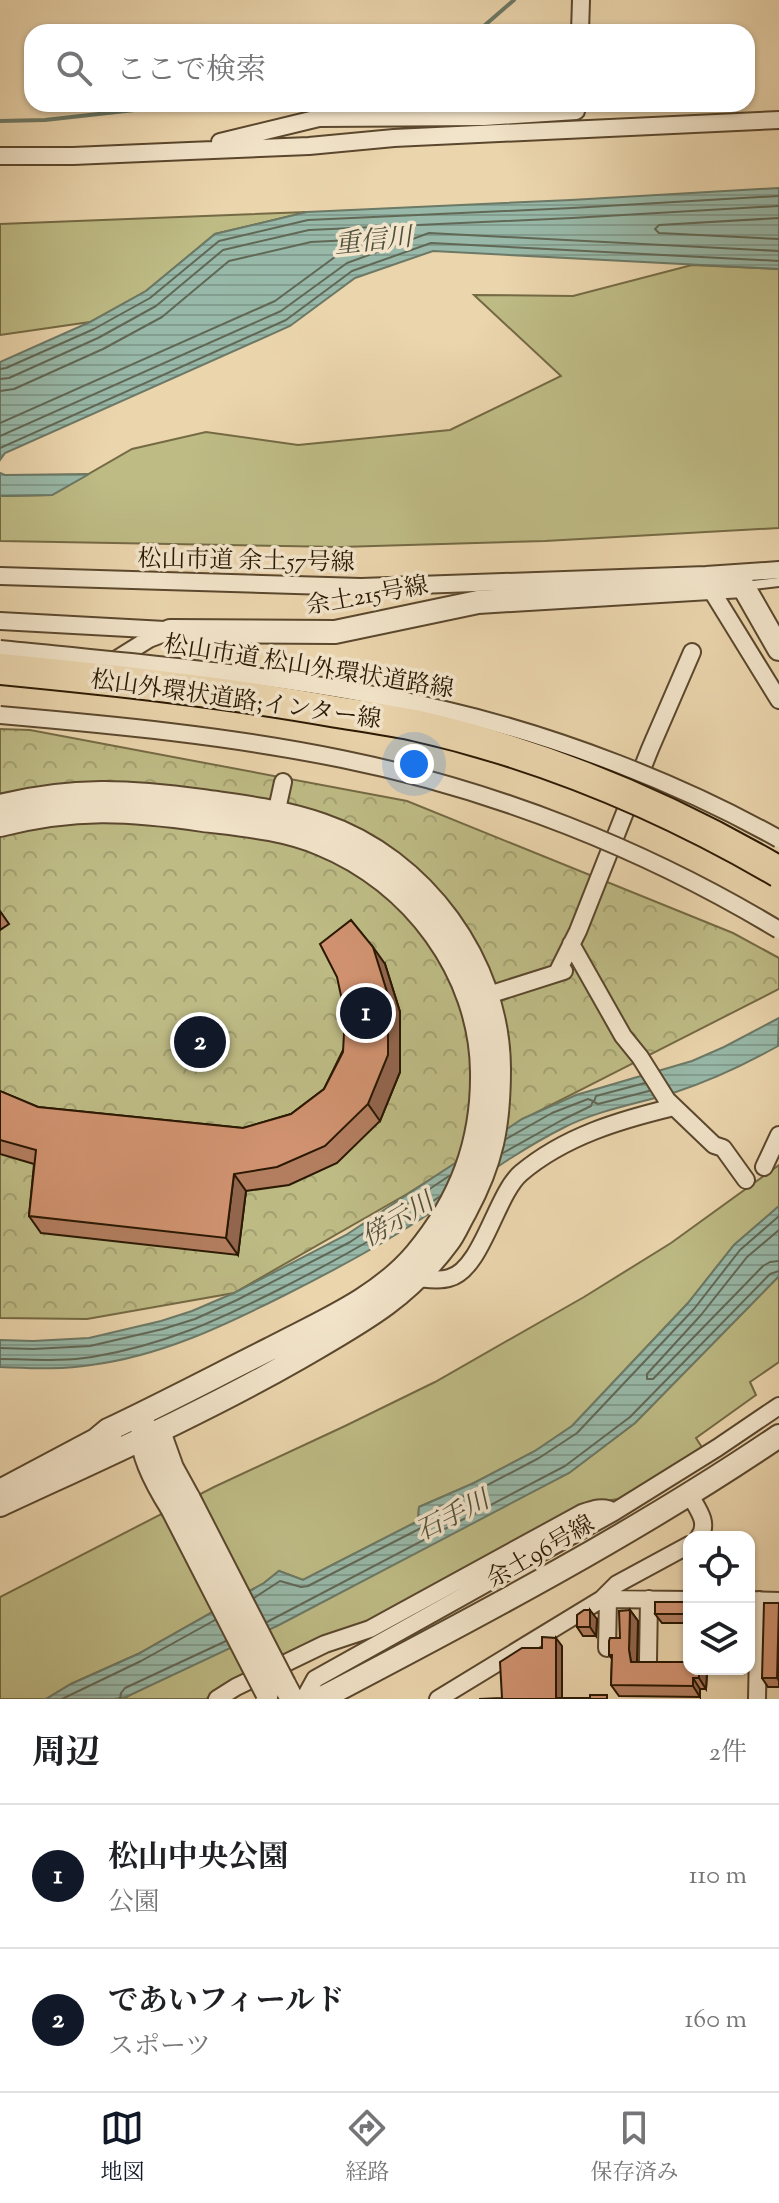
<!DOCTYPE html>
<html lang="ja">
<head>
<meta charset="utf-8">
<style>
	body { margin:0; font-family:"Sorts Mill Goudy","Noto Serif JP",serif; background:#f6f6f6; color:#202124 }
	.controls { position:absolute; right:24px; bottom:24px; display:grid; overflow:hidden; border-radius:16px; box-shadow:0 2px 6px #0004 }
	.controls button { width:72px; height:72px; display:grid; place-items:center; padding:0; border:0; border-bottom:2px solid #e0e0e0; background:#fff; color:#202124; font:40px sans-serif }
	.you { position:absolute; left:414px; top:764px; width:28px; height:28px; margin:-20px; border:6px solid #fff; border-radius:50%; background:#1a73e8; box-shadow:0 0 0 12px #1a73e833 }
	.badge { display:grid; place-items:center; width:52px; height:52px; border-radius:50%; background:#111827; color:#fff; font-size:26px; font-weight:700 }
	.pin { position:absolute; translate:-50% -50%; border:4px solid #fff; box-shadow:0 2px 8px #0006 }
	.list { margin:0; padding:0; list-style:none }
	h2 { display:flex; justify-content:space-between; align-items:center; height:104px; margin:0; padding:0 32px; font-size:34px }
	h2 small { font-size:26px; font-weight:400; color:#757577 }
	.list li { display:grid; grid-template-columns:52px 1fr auto; gap:24px; align-items:center; box-sizing:border-box; height:144px; padding:0 32px; border-top:2px solid #e0e0e0 }
	.list b { display:block; font-size:30px; white-space:nowrap }
	.list p { margin:0; font-size:26px; white-space:nowrap; color:#757577 }
	.list em { font-size:26px; font-style:normal; color:#757577 }
	.icon { flex:none; width:44px; height:44px; fill:none; stroke:currentColor; stroke-width:2; stroke-linecap:round; stroke-linejoin:round }
	.map { position:relative; flex:none; width:779px; height:1699px; overflow:hidden }
	.search { position:absolute; background:#fff; box-shadow:0 2px 6px #0004; left:24px; right:24px; top:24px; height:88px; display:flex; align-items:center; gap:20px; box-sizing:border-box; padding:0 28px; border-radius:24px; color:#757577; font-size:30px }
	.sheet { height:392px; background:#fff }
	nav { display:flex; justify-content:space-around; align-items:center; box-sizing:border-box; height:112px; border-top:2px solid #e0e0e0; background:#fff; font-size:22px; color:#757577 }
	nav a { display:grid; justify-items:center; gap:4px }
	nav .on { color:#111827 }
	.map>svg:first-child { display:block }
	.grass { fill:#bebb85; stroke:#746a44; stroke-width:2 }
	.forest { fill:url(#forest-crowns); stroke:#746a44; stroke-width:2 }
	.water { fill:url(#water-rules); stroke:#6c7966; stroke-width:2 }
	.lines { fill:none; stroke-linecap:round; stroke-linejoin:round }
	.shore { stroke:#616856; stroke-width:2 }
	.stream { stroke:#6c7966; stroke-width:4 }
	.service-casing { stroke:#5a472d; stroke-width:12 }
	.minor-casing { stroke:#5a472d; stroke-width:20 }
	.tertiary-casing { stroke:#5a472d; stroke-width:26 }
	.service { stroke:#f2e4ca; stroke-width:8 }
	.minor { stroke:#f2e4ca; stroke-width:16 }
	.tertiary { stroke:#f2e4ca; stroke-width:22 }
	.minor-bridge-casing { stroke:#5a472d; stroke-width:20; stroke-linecap:butt }
	.tertiary-bridge-casing { stroke:#5a472d; stroke-width:26; stroke-linecap:butt }
	.motorway-bridge-casing { stroke:#2a1802; stroke-width:34; stroke-linecap:butt }
	.minor-bridge { stroke:#f2e4ca; stroke-width:16 }
	.tertiary-bridge { stroke:#f2e4ca; stroke-width:22 }
	.motorway-bridge { stroke:#ebd5ad; stroke-width:30 }
	.wall { fill:#b37e60; stroke:#2a1802; stroke-width:2 }
	.shaded-wall { fill:#92664e; stroke:#2a1802; stroke-width:2 }
	.building { fill:#d09270; stroke:#2a1802; stroke-width:2 }
	.labels { text-anchor:middle; stroke-width:7; stroke-linejoin:round; paint-order:stroke }
	.street-label { font-size:24px; fill:#2a1802; stroke:#f2e4ca }
	.water-label { font-size:26px; font-style:italic; fill:#50503c; stroke:#f2e4ca }
</style>
</head>
<body>
<div class="map">
<svg width="779" height="1699" viewBox="0 0 779 1699">
	<defs>
		<pattern id="forest-crowns" width="20" height="18" patternUnits="userSpaceOnUse" patternTransform="scale(2)"><rect width="20" height="18" fill="#bebb85"/><path d="M2 6a3 3 0 1 1 6 0M12 15a3 3 0 1 1 6 0" fill="none" stroke="#a3a071"/></pattern>
		<pattern id="water-rules" width="6" height="5" patternUnits="userSpaceOnUse" patternTransform="scale(2)"><rect width="6" height="5" fill="#98b9a9"/><path d="M0 2.5h6" fill="none" stroke="#839e90"/></pattern>
	</defs>
	<rect width="100%" height="100%" fill="#ebd5ad"/>
	<filter id="stains"><feTurbulence type="fractalNoise" baseFrequency=".0025" numOctaves="4"/><feColorMatrix values="0 0 0 0 .2 0 0 0 0 .09 0 0 0 0 .02 0 0 0 .5 -.17"/></filter>
	<radialGradient id="worn" r=".72"><stop offset=".6" stop-color="#630" stop-opacity="0"/><stop offset="1" stop-color="#630" stop-opacity=".3"/></radialGradient>
	<path class="grass" d="M307,212L215,234L146,291L90,322L0,335V224Z
		M692,265L779,269V528L545,541L340,547L0,541V496L52,495L132,449L206,432L298,445L450,430L561,376L474,295L573,296Z
		M779,1165V1206L734,1245L688,1303L572,1426L535,1451L474,1483L419,1507L418,1521L303,1580L279,1571L264,1583L138,1654L71,1684L46,1699H0V1597L214,1487L345,1426L435,1382L584,1297L671,1243Z
		M779,1276V1362L750,1382L756,1395L696,1438L703,1449L618,1499L586,1504L358,1627L321,1640L235,1678L206,1699H114L126,1697L569,1473L635,1423Z"/>
	<path class="forest" d="M0,729L30,730L407,801L733,933L779,958V989L535,1113L407,1194L234,1293L87,1319L0,1318Z"/>
	<path class="water" d="M779,188V269L433,251L355,278L290,326L5,453L0,460V362L90,322L146,291L215,234L307,212L571,200Z
		M0,473L5,475L89,474L52,495L0,496Z
		M779,1018L778,1046C744,1065 710,1081 673,1093C636,1104 598,1110 563,1128C513,1153 468,1188 421,1219C376,1248 331,1272 283,1296C221,1327 160,1356 91,1365C61,1370 30,1368 0,1367V1340L33,1341L89,1338L161,1321L192,1311L234,1293L346,1235L522,1119L576,1095L692,1061L724,1047Z
		M779,1206V1276L635,1423L569,1473L279,1625L126,1697L114,1699H46L71,1684L138,1654L264,1583L279,1571L303,1580L418,1521L419,1507L474,1483L535,1451L572,1426L688,1303L734,1245Z"/>
	<g class="lines">
		<path class="shore" d="M779,218L659,225L655,229L659,233L779,239
			M0,369L6,368L94,329L150,298L219,241L308,220L572,208L779,196
			M0,379L9,378L98,338L156,306L223,250L309,230L572,218L779,206
			M0,391L14,389L103,349L162,317L229,261L311,242L351,240L354,242L353,247L339,254L275,301L0,423
			M0,436L281,311L347,263L429,233L779,251
			M0,448L286,320L352,271L431,243L779,261
			M645,1083L596,1096L594,1102L598,1104L649,1091
			M503,1153L562,1120L591,1106L593,1101L588,1099L552,1113L506,1139
			M779,1230L747,1257L701,1315L647,1374V1379H653L763,1266L770,1262L779,1261
			M0,1348L33,1349L90,1346L163,1329L195,1319L237,1300L350,1242L449,1176
			M0,1359C30,1359 61,1362 92,1357C164,1345 216,1321 280,1289C335,1261 388,1232 439,1197
			M254,1598L280,1581L301,1587L308,1586L421,1528L426,1524L429,1512L478,1490L539,1458L577,1433L694,1309L740,1250L779,1216
			M267,1622L565,1466L630,1417L770,1274L779,1271
			M62,1699L141,1661L215,1620
			M120,1699L121,1693L125,1688L226,1641"/>
		<path class="stream" d="M477,32L514,0
			M0,121L45,120L188,104"/>
		<g class="service-casing">
			<path id="service" d="M744,586L779,582"/>
		</g>
		<g class="minor-casing">
			<path id="minor" d="M580,32L581,0
				M220,142L319,118L484,117L576,111L577,104
				M0,156H73L189,151L309,146L394,138L779,120
				M0,576L361,587L706,575L779,570
				M708,581L710,588L779,700
				M0,621L165,630
				M109,664L149,639L170,631
				M274,823L283,782
				M571,944L623,1036L640,1057L667,1100L714,1145L723,1148L746,1180
				M557,973L578,931L650,749L692,652
				M476,999L564,971
				M764,1167L779,1135
				M418,1278C428,1279 440,1281 449,1278C482,1270 496,1194 521,1173C565,1136 620,1120 674,1107
				M689,1494C697,1508 710,1523 699,1537
				M602,1599L689,1600
				M751,1600L779,1601
				M607,1648L608,1599
				M648,1661L649,1599
				M217,1699L236,1687L325,1644L370,1629L582,1513C593,1509 604,1505 614,1512
				M304,1699L315,1679L614,1512L717,1448L779,1406
				M438,1699L602,1599L617,1584L689,1545
				M757,1699L759,1600"/>
		</g>
		<g class="tertiary-casing">
			<path id="tertiary" d="M170,631L335,632L478,602L743,586L779,649
				M0,806C72,788 130,791 202,801C243,807 283,811 322,825C423,859 499,963 499,1069C499,1126 492,1162 465,1212C459,1222 455,1233 448,1242C406,1299 359,1323 299,1358C203,1413 101,1458 0,1505
				M0,825C75,806 128,809 203,820C243,825 283,828 321,844C412,881 481,972 482,1072C483,1142 461,1200 416,1254C378,1299 321,1322 270,1349C216,1376 163,1404 108,1430L96,1440
				M144,1425C135,1447 160,1489 172,1508
				M143,1430L153,1433L162,1440L172,1468L189,1499
				M0,1491L96,1440L110,1436
				M284,1684L292,1699
				M320,1699C476,1617 633,1535 779,1436"/>
		</g>
		<use href="#service" class="service"/>
		<use href="#minor" class="minor"/>
		<use href="#tertiary" class="tertiary"/>
		<g class="minor-bridge-casing">
			<path id="minor-bridge" d="M0,649C149,664 300,676 445,710C557,736 679,783 779,839
				M0,715C114,725 230,736 342,759C495,790 645,849 779,930"/>
		</g>
		<g class="tertiary-bridge-casing">
			<path id="tertiary-bridge" d="M189,1499L284,1684
				M172,1508L267,1693"/>
		</g>
		<g class="motorway-bridge-casing">
			<path id="motorway-bridge" d="M0,669C113,680 225,692 337,712C363,716 389,720 414,725C542,754 666,806 779,872"/>
		</g>
		<use href="#minor-bridge" class="minor-bridge"/>
		<use href="#tertiary-bridge" class="tertiary-bridge"/>
		<use href="#motorway-bridge" class="motorway-bridge"/>
	</g>
	<path class="wall" d="M0,911L9,924L0,930Z
		M385,964L400,1012V1072L380,1121L337,1163L289,1185L246,1191L238,1255L41,1233L29,1216L34,1164L0,1154V1091L38,1107L243,1128L291,1114L324,1089Z
		M689,1600V1623H662L655,1614Z
		M779,1603V1687H768L762,1678Z
		M630,1610L638,1621L637,1662L707,1673L706,1689H700V1697L619,1696L611,1685L612,1659L609,1655L620,1638Z
		M597,1619L596,1636H583L577,1627Z"/>
	<path class="shaded-wall" d="M373,947L385,964L400,1012V1072L380,1121L368,1104Z
		M234,1174L246,1191L238,1255L226,1238Z
		M779,1608V1681L777,1678Z
		M590,1610L597,1619L596,1636L590,1627Z
		M630,1610L638,1621L637,1661L639,1673L631,1662L629,1650Z
		M556,1638L562,1646V1699H556Z
		M699,1669H704L707,1673L706,1689L699,1678Z
		M693,1678L700,1689V1697L693,1686Z"/>
	<path class="building" d="M351,920L373,947L388,995V1055L368,1104L325,1146L277,1167L234,1174L226,1238L29,1216L36,1150L0,1140V1091L38,1107L243,1128L291,1114L324,1089L343,1052L345,1014L337,977L320,944Z
		M689,1600V1614H655V1602H683Z
		M764,1603H779L777,1678H762Z
		M584,1610H590V1627H577V1615Z
		M630,1610L629,1650L631,1662H689V1669H699V1678H693V1686L611,1685L612,1655H609V1641L610,1638H620L619,1611Z
		M542,1637L556,1638V1698H590V1695H607V1699H479L502,1698L500,1662L522,1648H542Z"/>
	<g class="labels">
		<g class="street-label">
			<text transform="translate(246 560) rotate(1)" y="8">松山市道 余土57号線</text>
			<text transform="translate(367 595) rotate(-10)" y="8">余土215号線</text>
			<text transform="translate(309 666) rotate(9)" y="8">松山市道 松山外環状道路線</text>
			<text transform="translate(236 699) rotate(8)" y="8">松山外環状道路;インター線</text>
			<text transform="translate(540 1551) rotate(-30)" y="8">余土96号線</text>
		</g>
		<g class="water-label">
			<text transform="translate(373 240) rotate(-6)" y="9">重信川</text>
			<text transform="translate(397 1219) rotate(-31)" y="9">傍示川</text>
			<text transform="translate(452 1515) rotate(-27)" y="9">石手川</text>
		</g>
	</g>
	<rect width="100%" height="100%" filter="url(#stains)"/>
	<rect width="100%" height="100%" fill="url(#worn)"/>
</svg>
<div class="controls">
<button><svg class="icon" aria-label="locate" viewBox="0 0 24 24"><circle cx="12" cy="12" r="6"/><path d="M12 2v4M12 18v4M2 12h4M18 12h4"/></svg></button>
<button><svg class="icon" aria-label="layers" viewBox="0 0 24 24"><path d="M12 4l9 5-9 5-9-5zM3 14l9 5 9-5"/></svg></button>
</div>
<div class="you"></div>
<div class="pin badge" style="left:366px;top:1013px">1</div>
<div class="pin badge" style="left:200px;top:1042px">2</div>
<div class="search"><svg class="icon" aria-label="search" viewBox="0 0 24 24"><circle cx="10" cy="10" r="6"/><path d="M15 15l6 6"/></svg>ここで検索</div>
</div>
<section class="sheet">
<h2>周辺<small>2件</small></h2>
<ul class="list">
<li><span class="badge">1</span><div><b>松山中央公園</b><p>公園</p></div><em>110 m</em></li>
<li><span class="badge">2</span><div><b>であいフィールド</b><p>スポーツ</p></div><em>160 m</em></li>
</ul>
</section>
<nav>
<a class="on"><svg class="icon" aria-label="map" viewBox="0 0 24 24"><path d="M3 6l6-2 6 2 6-2v14l-6 2-6-2-6 2zM9 4v14M15 6v14"/></svg>地図</a>
<a><svg class="icon" aria-label="directions" viewBox="0 0 24 24"><path d="M12 3l9 9-9 9-9-9zM9 14v-3h6M13 9l2 2-2 2"/></svg>経路</a>
<a><svg class="icon" aria-label="saved" viewBox="0 0 24 24"><path d="M7 4h10v16l-5-4-5 4z"/></svg>保存済み</a>
</nav>
</body>
</html>
